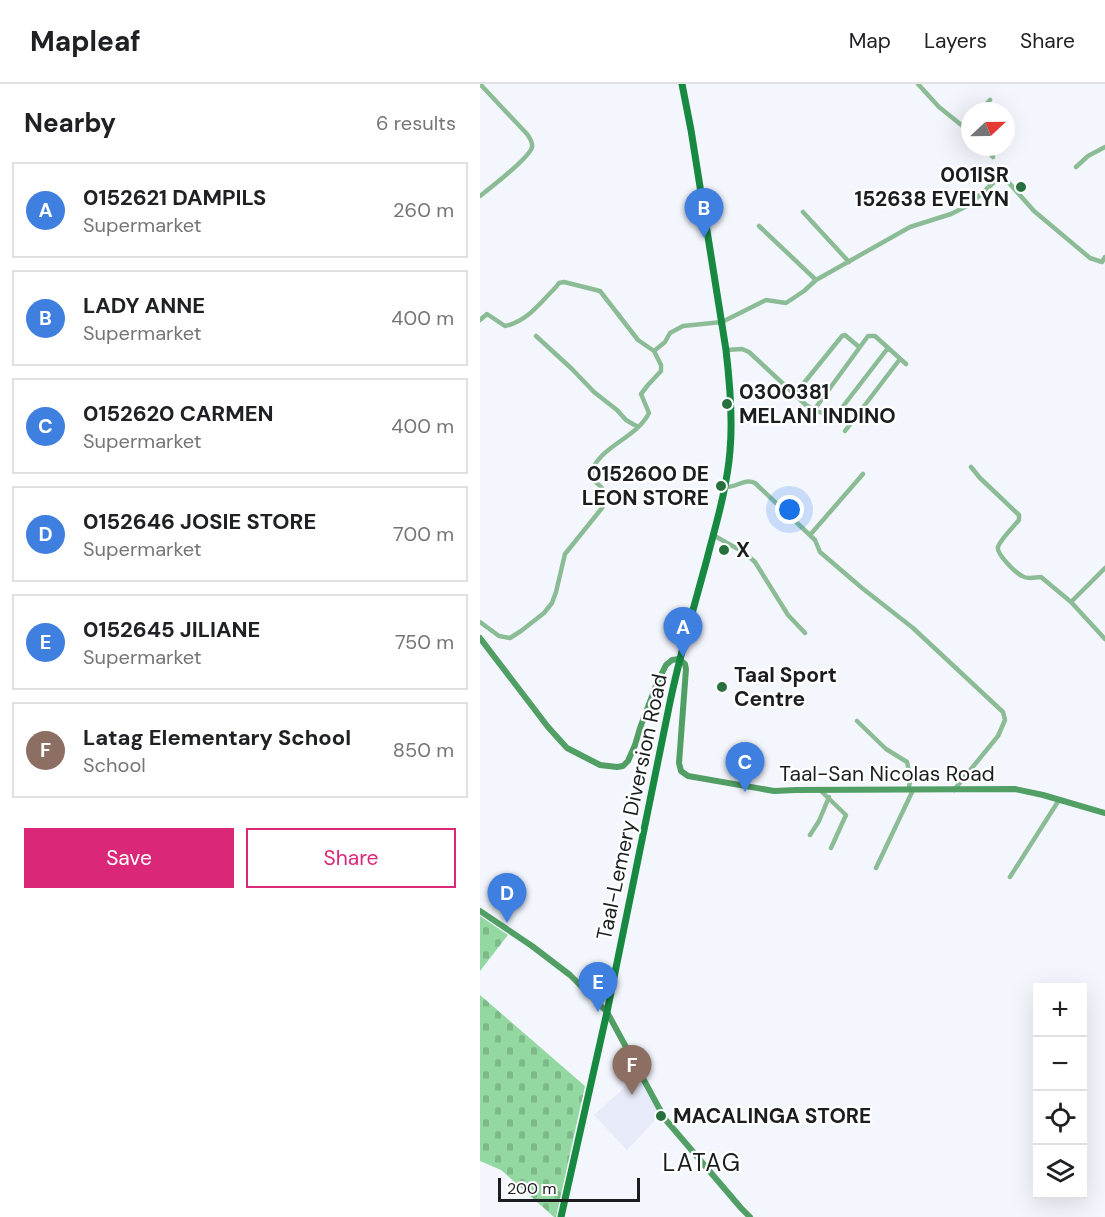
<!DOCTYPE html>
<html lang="en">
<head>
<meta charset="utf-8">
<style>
	body { margin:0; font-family:"DM Sans",sans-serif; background:#f2f2f2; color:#202124 }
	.controls { position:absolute; right:18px; bottom:18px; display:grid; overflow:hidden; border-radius:0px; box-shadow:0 6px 24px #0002 }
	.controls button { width:54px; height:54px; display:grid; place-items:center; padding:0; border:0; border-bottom:2px solid #e0e0e0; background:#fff; color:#202124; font:30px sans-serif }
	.compass { position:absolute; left:481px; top:18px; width:54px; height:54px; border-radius:50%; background:#fff; box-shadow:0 6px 24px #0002; rotate:68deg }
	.scale { position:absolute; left:18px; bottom:15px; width:142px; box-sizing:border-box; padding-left:6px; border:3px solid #1c1d1f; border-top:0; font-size:16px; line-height:21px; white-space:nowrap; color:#1c1d1f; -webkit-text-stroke:4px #fff; paint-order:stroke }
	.you { position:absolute; left:310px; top:426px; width:21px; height:21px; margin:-15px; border:4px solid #fff; border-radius:50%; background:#1a73e8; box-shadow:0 0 0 9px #1a73e833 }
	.badge { display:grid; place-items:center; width:39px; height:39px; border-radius:50%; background:#db2777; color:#fff; font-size:20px; font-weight:700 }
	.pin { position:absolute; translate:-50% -50px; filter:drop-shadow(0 2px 3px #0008) }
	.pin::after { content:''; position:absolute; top:32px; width:21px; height:18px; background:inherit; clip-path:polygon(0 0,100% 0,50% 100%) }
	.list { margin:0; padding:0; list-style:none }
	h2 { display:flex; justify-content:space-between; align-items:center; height:78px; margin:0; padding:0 24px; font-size:26px }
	h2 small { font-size:20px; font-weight:400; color:#757577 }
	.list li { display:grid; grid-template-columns:39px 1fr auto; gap:18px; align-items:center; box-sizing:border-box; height:96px; margin:0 12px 12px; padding:0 12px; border:2px solid #e0e0e0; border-radius:0px }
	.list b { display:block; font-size:22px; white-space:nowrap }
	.list p { margin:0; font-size:20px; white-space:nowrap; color:#757577 }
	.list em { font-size:20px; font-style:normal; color:#757577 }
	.actions { display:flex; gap:12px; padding:18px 24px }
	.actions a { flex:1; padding:14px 0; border:2px solid #db2777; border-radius:0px; text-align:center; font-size:21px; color:#db2777 }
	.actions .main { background:#db2777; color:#fff }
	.icon { flex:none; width:33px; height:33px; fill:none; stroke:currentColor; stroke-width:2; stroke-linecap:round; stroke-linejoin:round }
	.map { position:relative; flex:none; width:625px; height:1133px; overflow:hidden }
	header { display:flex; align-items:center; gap:36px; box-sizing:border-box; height:84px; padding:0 30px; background:#fff; border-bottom:2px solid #e0e0e0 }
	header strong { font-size:28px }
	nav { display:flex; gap:33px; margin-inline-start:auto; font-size:21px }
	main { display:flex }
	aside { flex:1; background:#fff }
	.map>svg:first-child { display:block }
	.built { fill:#e6eaf9 }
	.cemetery { fill:url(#cemetery-stones) }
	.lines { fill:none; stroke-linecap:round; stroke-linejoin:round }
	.street { stroke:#8cbc95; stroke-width:4.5 }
	.secondary { stroke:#529f65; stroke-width:6 }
	.primary { stroke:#178941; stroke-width:7 }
	.poi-dot { fill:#28703d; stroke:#fff; stroke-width:2 }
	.labels { text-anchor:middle; stroke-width:4.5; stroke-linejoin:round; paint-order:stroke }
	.poi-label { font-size:21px; font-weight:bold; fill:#1c1d1f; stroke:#fff; text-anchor:start }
	.street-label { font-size:21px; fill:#1c1d1f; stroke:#fff }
	.quarter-label { font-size:24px; letter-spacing:1.5px; fill:#1c1d1f; stroke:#fff }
</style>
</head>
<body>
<header>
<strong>Mapleaf</strong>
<nav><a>Map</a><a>Layers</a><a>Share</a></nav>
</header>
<main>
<aside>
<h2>Nearby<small>6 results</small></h2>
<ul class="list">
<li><span class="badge" style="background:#3f7fe0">A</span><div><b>0152621 DAMPILS</b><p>Supermarket</p></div><em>260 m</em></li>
<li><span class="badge" style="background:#3f7fe0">B</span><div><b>LADY ANNE</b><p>Supermarket</p></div><em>400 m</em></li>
<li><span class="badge" style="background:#3f7fe0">C</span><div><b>0152620 CARMEN</b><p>Supermarket</p></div><em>400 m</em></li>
<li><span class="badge" style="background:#3f7fe0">D</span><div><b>0152646 JOSIE STORE</b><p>Supermarket</p></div><em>700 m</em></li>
<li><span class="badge" style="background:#3f7fe0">E</span><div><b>0152645 JILIANE</b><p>Supermarket</p></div><em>750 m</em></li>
<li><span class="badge" style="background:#8d6e63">F</span><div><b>Latag Elementary School</b><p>School</p></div><em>850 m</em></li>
</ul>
<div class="actions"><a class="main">Save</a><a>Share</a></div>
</aside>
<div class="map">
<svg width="625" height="1133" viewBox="0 0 625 1133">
	<defs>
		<pattern id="cemetery-stones" width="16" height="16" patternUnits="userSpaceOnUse" patternTransform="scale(1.5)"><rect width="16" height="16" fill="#93d8a1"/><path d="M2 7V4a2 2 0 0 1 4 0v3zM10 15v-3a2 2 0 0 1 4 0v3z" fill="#7eb98a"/></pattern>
	</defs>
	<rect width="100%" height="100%" fill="#f4f6fe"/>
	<path class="built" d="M157,992L180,1031L147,1066L114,1031Z"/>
	<path class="cemetery" d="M0,832L28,851L0,887Z
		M0,911L105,1002L76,1133H74L21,1086L0,1077Z"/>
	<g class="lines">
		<path class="street" d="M438,0L459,23L490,48
			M500,27L510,16
			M504,63L513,73
			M596,83L608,72L625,63
			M0,112C9,105 50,73 52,63C53,58 49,53 47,50L0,0
			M323,128L369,178
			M279,142L336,196
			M0,236L7,230L25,242C47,238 61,218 76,203L79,199L84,198L120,207L158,256L174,267L185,258L190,249L203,242L242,238L286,216L306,219L324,207L336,196L430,143L471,130L489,121L522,91L554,127L610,174L622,178L625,173
			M56,252L92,285L114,308L137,326L146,336L158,343
			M246,266L262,265L269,268L326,321L334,326L370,339
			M315,310L362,252L365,251L379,263
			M334,326L388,252H395L426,280
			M354,334L408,264
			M365,347L420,275
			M491,383L500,394L539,431V436C534,442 520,456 518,463C516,470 536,489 542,492C548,496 555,493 561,493L591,518
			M245,403C256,404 264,394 275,399L335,456L340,468L382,504L433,544L523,628L525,636L518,652L474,706
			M233,451L265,469L275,478L308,531L325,549
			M330,451L383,390
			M625,484L591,518L625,555
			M0,538L19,552L30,554L41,547L64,529L72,519L76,508L85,470L122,424C136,399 104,402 113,384C124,361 157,353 169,329L161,310L168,301L181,287V281L174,267
			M377,637L406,665L427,678L430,692L429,706
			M340,706L366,731L351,764
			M330,751L339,737L349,713
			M396,784L433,706
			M530,793L579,716"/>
		<path class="secondary" d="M0,554L68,643L87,664L120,681L137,683L143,682L148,677L155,661L160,644L177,599L186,581L192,576L199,575L205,580L206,585L199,679L201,687L208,692L294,707L316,706L535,705L563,711L625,729
			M0,827L52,862L90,891L127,928L185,1035L261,1124L270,1133"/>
		<path class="primary" d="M81,1133L127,928L190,618C200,570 214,523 227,475C236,440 247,404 250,367C253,334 250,300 246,266L211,46L202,0"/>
	</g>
	<g class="poi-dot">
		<circle cx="541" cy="103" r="6"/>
		<circle cx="247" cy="320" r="6"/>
		<circle cx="241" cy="402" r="6"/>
		<circle cx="244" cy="466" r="6"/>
		<circle cx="242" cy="603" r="6"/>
		<circle cx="181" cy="1032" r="6"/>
	</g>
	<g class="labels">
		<g class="poi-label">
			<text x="529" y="98" text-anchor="end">001ISR<tspan x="529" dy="24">152638 EVELYN</tspan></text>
			<text x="259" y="315">0300381<tspan x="259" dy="24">MELANI INDINO</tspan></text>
			<text x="229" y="397" text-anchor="end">0152600 DE<tspan x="229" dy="24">LEON STORE</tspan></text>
			<text x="256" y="473">X</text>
			<text x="254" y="598">Taal Sport<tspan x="254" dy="24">Centre</tspan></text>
			<text x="193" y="1039">MACALINGA STORE</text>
		</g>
		<g class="street-label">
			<text x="407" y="697">Taal-San Nicolas Road</text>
			<text transform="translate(152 723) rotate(-78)" y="7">Taal-Lemery Diversion Road</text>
		</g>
		<g class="quarter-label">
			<text x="222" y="1087">LATAG</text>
		</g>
	</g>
</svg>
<div class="controls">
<button>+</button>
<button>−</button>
<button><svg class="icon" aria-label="locate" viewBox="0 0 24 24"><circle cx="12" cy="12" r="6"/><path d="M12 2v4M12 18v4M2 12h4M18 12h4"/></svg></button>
<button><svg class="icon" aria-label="layers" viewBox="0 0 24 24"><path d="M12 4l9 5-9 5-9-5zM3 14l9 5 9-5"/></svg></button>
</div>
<svg class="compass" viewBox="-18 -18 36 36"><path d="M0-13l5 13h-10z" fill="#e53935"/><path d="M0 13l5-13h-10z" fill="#757577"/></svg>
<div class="scale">200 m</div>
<div class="you"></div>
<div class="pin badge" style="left:203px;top:573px;background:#3f7fe0">A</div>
<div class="pin badge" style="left:224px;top:154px;background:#3f7fe0">B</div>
<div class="pin badge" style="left:265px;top:708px;background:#3f7fe0">C</div>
<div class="pin badge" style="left:27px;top:839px;background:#3f7fe0">D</div>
<div class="pin badge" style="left:118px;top:928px;background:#3f7fe0">E</div>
<div class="pin badge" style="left:152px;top:1011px;background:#8d6e63">F</div>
</div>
</main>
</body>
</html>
